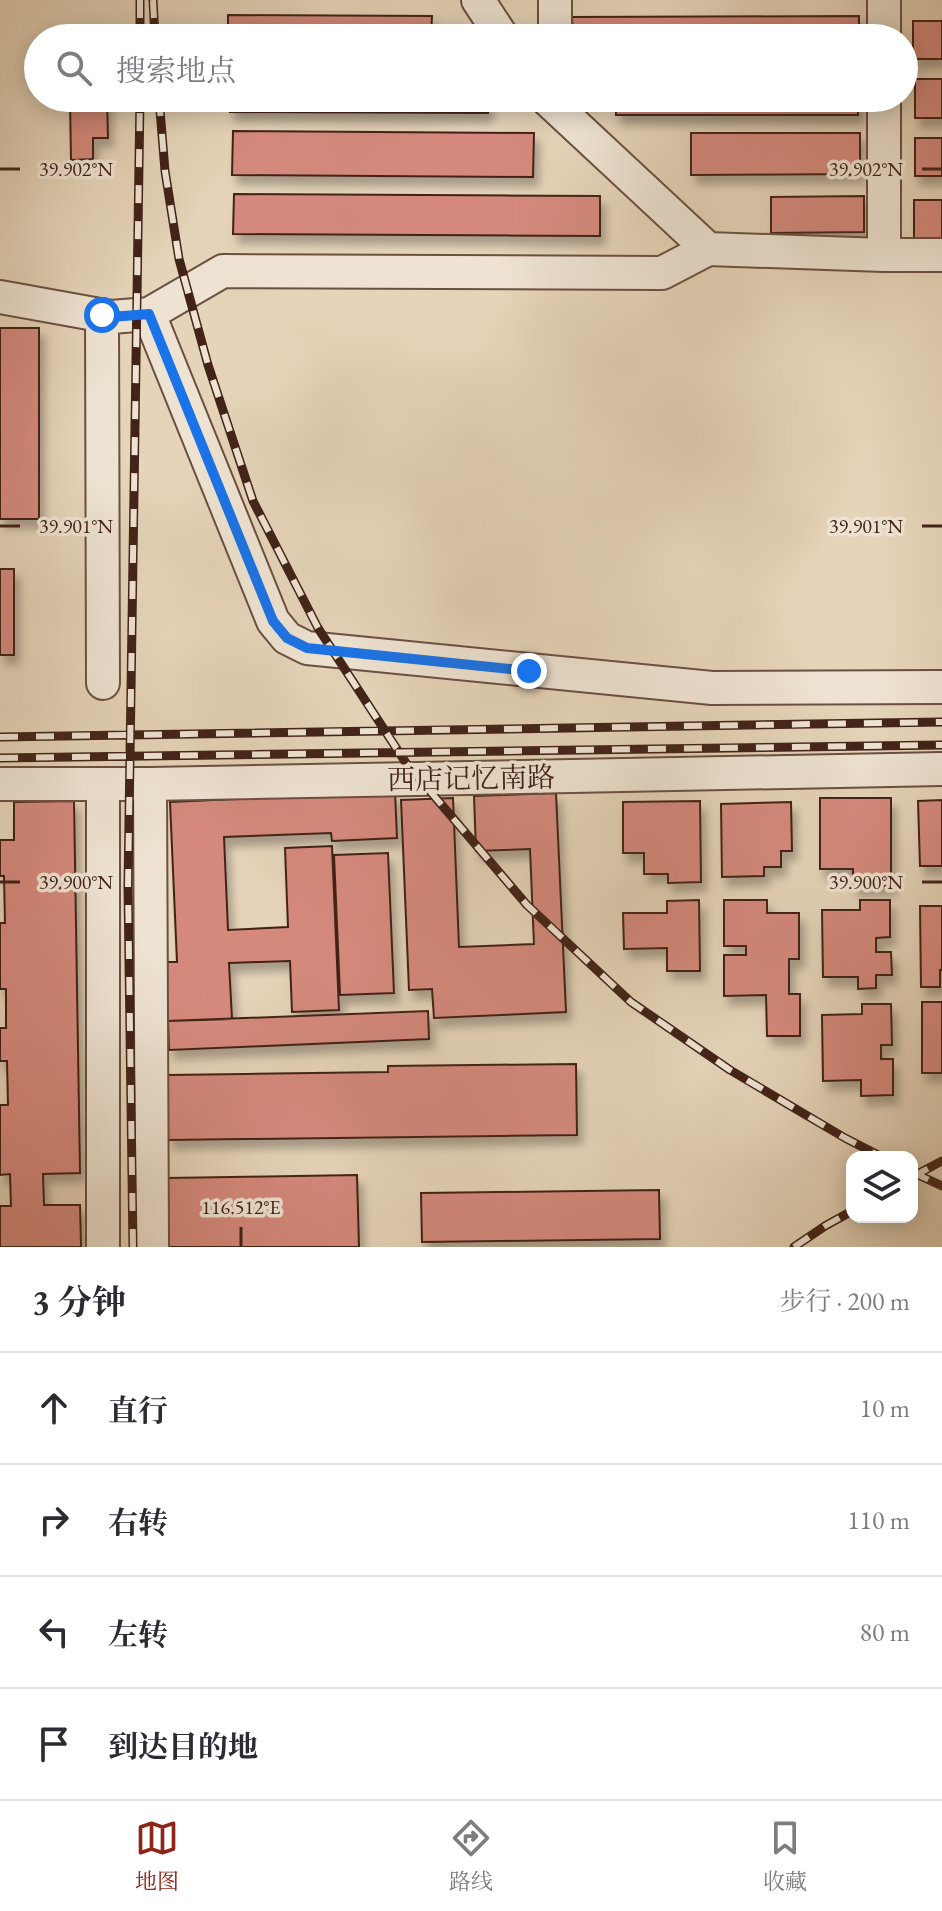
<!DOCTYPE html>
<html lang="zh">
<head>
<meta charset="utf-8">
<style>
	body { margin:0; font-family:"EB Garamond","Noto Serif SC",serif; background:#f7f7f7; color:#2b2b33 }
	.controls { position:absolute; right:24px; bottom:24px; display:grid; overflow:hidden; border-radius:16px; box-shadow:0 4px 20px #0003 }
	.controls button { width:72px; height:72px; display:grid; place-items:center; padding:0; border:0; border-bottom:2px solid #e1e1e2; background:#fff; color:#2b2b33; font:40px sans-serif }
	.stop { position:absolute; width:24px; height:24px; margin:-18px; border:6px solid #1a73e8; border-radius:50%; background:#fff }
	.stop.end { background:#1a73e8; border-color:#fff; box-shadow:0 2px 8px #0008 }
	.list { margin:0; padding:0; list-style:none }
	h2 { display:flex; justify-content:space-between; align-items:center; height:104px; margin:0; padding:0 32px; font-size:34px }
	h2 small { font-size:26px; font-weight:400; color:#7c7c81 }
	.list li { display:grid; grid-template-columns:52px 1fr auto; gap:24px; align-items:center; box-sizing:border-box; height:112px; padding:0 32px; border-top:2px solid #e1e1e2 }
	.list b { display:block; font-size:30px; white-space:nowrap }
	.list em { font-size:26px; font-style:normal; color:#7c7c81 }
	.icon { flex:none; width:44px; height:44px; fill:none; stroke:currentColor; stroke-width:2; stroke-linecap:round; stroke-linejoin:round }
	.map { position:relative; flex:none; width:942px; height:1247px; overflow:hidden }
	.search { position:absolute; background:#fff; box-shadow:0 4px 20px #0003; left:24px; right:24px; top:24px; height:88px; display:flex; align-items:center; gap:20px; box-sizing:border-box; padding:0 28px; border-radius:44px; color:#7c7c81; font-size:30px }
	.sheet { height:552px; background:#fff }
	nav { display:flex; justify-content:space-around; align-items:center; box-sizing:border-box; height:112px; border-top:2px solid #e1e1e2; background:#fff; font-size:22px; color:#7c7c81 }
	nav a { display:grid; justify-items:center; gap:4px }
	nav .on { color:#8f2418 }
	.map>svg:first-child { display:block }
	.building { fill:#d4897b; stroke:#422318; stroke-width:2; filter:url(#shadow) }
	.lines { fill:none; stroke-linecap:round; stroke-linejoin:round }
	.minor-casing { stroke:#6b4f40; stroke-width:36 }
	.minor { stroke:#eee3d2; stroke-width:32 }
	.rail-casing { stroke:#422318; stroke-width:9 }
	.rail { stroke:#eee3d2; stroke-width:6; stroke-dasharray:18; stroke-linecap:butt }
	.route { stroke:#1a73e8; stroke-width:10 }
	.ticks { fill:none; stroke:#422318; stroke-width:3 }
	.labels { text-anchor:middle; stroke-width:7; stroke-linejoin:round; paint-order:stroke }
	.street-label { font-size:28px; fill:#422318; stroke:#eee3d2 }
	.ticks-label { font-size:20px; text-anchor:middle; fill:#422318; stroke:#eee3d2; stroke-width:7; stroke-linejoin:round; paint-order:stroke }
</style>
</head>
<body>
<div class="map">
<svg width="942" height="1247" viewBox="0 0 942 1247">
	<defs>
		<filter id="shadow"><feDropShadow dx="5" dy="9" stdDeviation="4" flood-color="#0004"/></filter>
	</defs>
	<rect width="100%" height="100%" fill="#e5d4b9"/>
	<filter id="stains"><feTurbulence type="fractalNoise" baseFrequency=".0025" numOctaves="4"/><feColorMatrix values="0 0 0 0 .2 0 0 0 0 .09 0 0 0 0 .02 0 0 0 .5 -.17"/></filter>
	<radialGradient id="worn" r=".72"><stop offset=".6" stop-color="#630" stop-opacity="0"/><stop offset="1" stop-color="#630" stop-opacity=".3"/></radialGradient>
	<path class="building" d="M228,15L432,16L431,38H228Z
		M859,16V38H573L572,17Z
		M913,21H942V59H913Z
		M915,79H942V118H915Z
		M70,98H107L108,138H93V159L71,160Z
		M230,98H488V113L230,112Z
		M616,98H858V115H616Z
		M233,131L534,133L533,177L232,175Z
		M691,133H860V174L691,175Z
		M915,138H942V176H915Z
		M234,194L600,196V236L233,234Z
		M864,196V232L771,233V197Z
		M914,200H942V238H914Z
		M0,328H39V519H0Z
		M0,569H14V655H0Z
		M395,792L397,838L332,841L331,833L224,837L228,930L288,927L285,848L332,846L339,1010L292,1012L290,961L229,963L232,1019L168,1021L165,962H177L170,802Z
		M556,793L566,1012L434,1018L432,989L409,990L401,800L453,798L459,947L534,944L530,849L476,851L474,796Z
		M820,798H891V886L853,887V869H820Z
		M942,800V866H920L918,801Z
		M74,801L80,1173L43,1174L44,1205H80L81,1247H0V1206H11L10,1174L0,1175V1105H8L7,1061H0V1028H6V989H0V923H5L4,876H0V840H14V802Z
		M700,801L701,882L668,883V874H644V853H623V802Z
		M791,802L792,851H781V867H764V876L722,877L721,804Z
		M388,853L394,993L340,995L334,855Z
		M699,900L700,971H667V948L624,949L623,913H667V901Z
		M724,900H767V913H799V959H789V994H800V1036H767L766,995L724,996V955H746V946H724Z
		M860,900H890V937L876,938V952H891L892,975H876V988L858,989V977H823L822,910H860Z
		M920,906H942V970H940V987H921Z
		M922,1002H942V1073H922Z
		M862,1004H891L892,1045H881V1059H893V1095L861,1096V1080L823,1081L822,1015L862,1014Z
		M428,1011L429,1039L169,1050L168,1021Z
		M576,1064L577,1135L168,1140V1075L388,1072V1066Z
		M357,1175L359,1247H167L166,1178Z
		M659,1190L660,1239L422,1242L421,1193Z"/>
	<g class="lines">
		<g class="minor-casing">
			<path id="minor" d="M478,0L503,38
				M555,0V38
				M884,38V0
				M546,98L708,249L884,255H942
				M884,255V98
				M0,297L111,317L149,314L223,271L662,273L708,249
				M149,314L273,621L287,638L307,648L712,688L942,687
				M102,315L103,683
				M0,784H150L942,769
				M150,784L152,1247
				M103,785V1247"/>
		</g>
		<use href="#minor" class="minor"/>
		<g class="rail-casing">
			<path id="rail" d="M140,0V38
				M153,0L155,38
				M159,98L165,171L179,259L208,365L253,501L318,628L406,763L527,905L631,1002L730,1070L845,1138L882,1157
				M0,737L942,722
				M0,758L942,745
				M912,1172L942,1186
				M912,1177L942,1161
				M133,1247L128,887L140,98
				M794,1247L825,1226L852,1211"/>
		</g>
		<use href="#rail" class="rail"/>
	</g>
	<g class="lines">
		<path class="route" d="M102,315L111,317L149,314L273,621L287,638L307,648L529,671"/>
	</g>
	<path class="ticks" d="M0,169H20M922,169H942M0,526H20M922,526H942M0,882H20M922,882H942M241,1227V1247"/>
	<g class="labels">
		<g class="street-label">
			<text transform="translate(471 778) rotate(-1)" y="10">西店记忆南路</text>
		</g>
	</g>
	<g class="ticks-label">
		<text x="76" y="176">39.902°N</text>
		<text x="866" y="176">39.902°N</text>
		<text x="76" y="533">39.901°N</text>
		<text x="866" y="533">39.901°N</text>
		<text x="76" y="889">39.900°N</text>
		<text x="866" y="889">39.900°N</text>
		<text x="241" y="1214">116.512°E</text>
	</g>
	<rect width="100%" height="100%" filter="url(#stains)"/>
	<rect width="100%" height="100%" fill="url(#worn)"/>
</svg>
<div class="controls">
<button><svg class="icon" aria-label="layers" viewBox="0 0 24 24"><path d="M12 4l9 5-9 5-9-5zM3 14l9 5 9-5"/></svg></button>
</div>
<div class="stop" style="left:102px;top:315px"></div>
<div class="stop end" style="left:529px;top:671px"></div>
<div class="search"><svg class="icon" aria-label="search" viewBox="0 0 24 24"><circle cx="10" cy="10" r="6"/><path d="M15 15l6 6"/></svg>搜索地点</div>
</div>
<section class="sheet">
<h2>3 分钟<small>步行 · 200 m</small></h2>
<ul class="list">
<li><svg class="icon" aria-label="ahead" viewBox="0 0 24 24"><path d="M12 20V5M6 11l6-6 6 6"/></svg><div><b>直行</b></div><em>10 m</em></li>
<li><svg class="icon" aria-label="right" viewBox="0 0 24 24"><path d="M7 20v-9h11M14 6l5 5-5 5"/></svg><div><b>右转</b></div><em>110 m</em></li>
<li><svg class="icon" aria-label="left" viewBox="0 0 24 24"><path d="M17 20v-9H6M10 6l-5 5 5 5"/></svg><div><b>左转</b></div><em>80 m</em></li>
<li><svg class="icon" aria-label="arrive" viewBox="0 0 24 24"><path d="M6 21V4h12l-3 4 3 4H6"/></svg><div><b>到达目的地</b></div></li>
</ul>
</section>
<nav>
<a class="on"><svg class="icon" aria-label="map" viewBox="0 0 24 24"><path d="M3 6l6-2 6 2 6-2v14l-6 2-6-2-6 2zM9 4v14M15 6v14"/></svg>地图</a>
<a><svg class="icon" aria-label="directions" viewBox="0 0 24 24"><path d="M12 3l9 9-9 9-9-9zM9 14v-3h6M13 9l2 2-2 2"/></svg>路线</a>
<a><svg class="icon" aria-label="saved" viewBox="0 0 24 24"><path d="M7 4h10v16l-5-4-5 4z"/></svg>收藏</a>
</nav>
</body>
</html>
